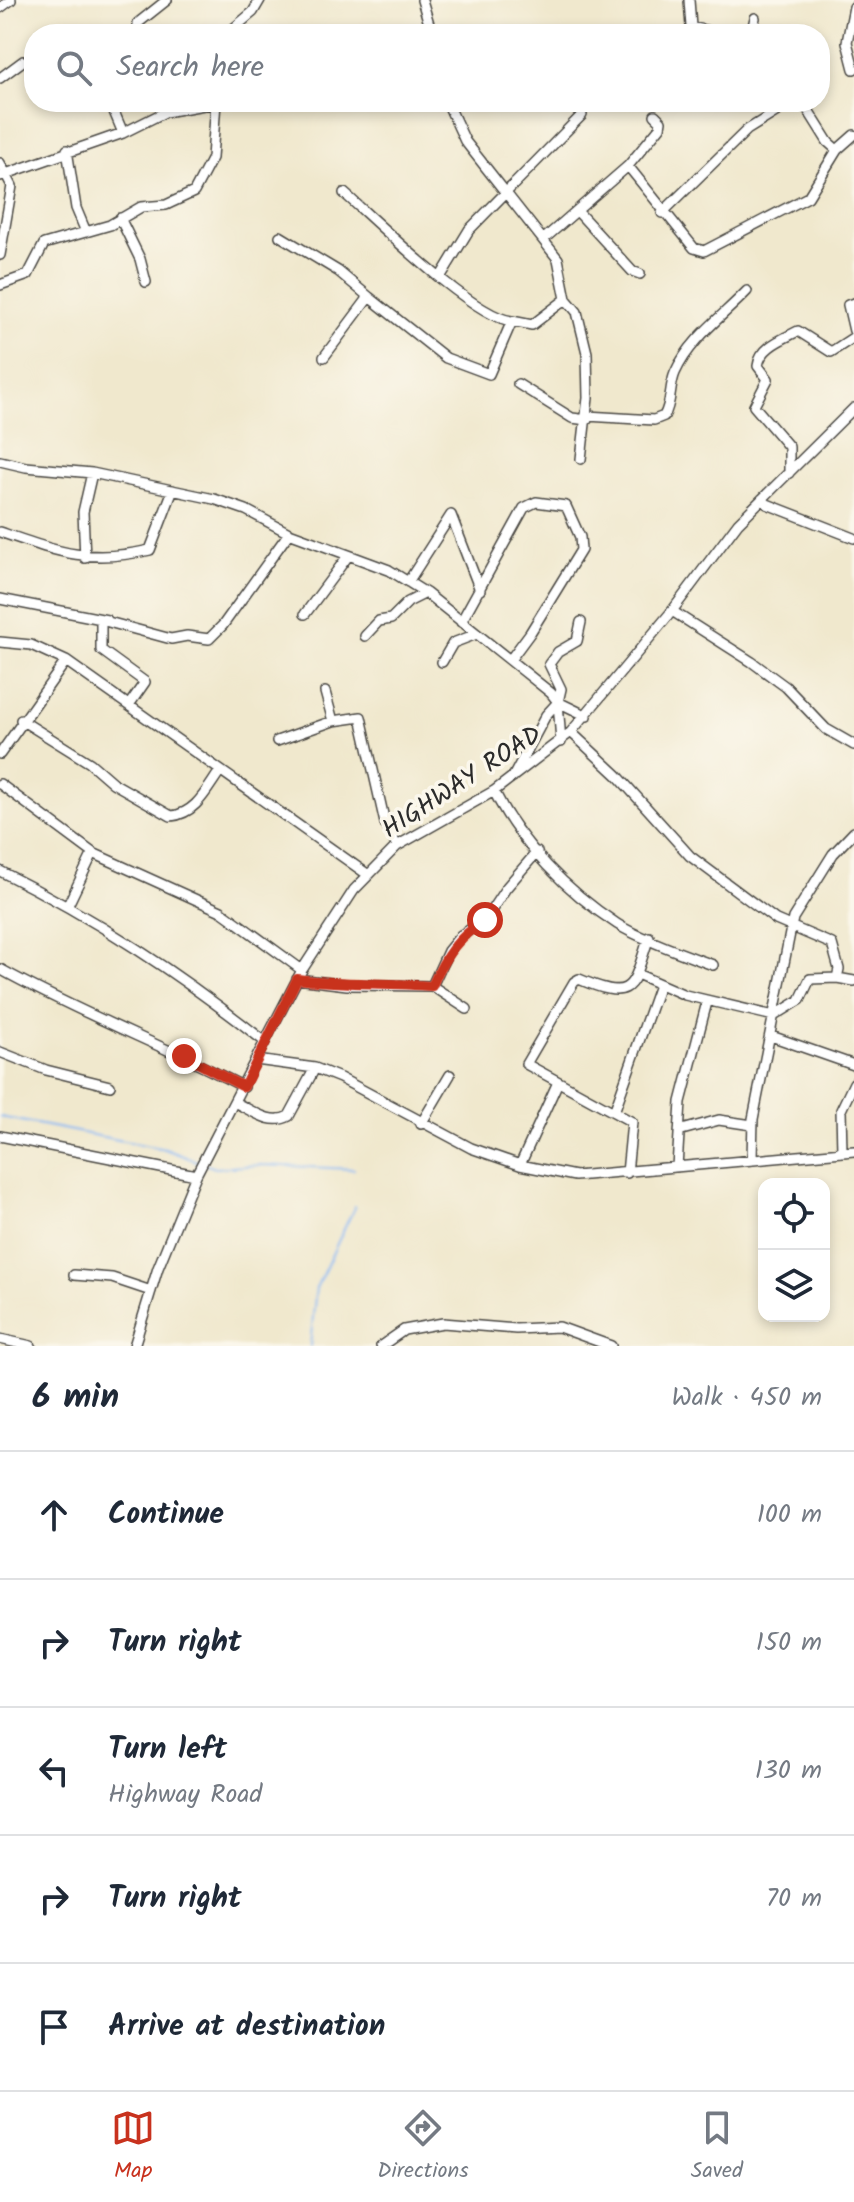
<!DOCTYPE html>
<html lang="en">
<head>
<meta charset="utf-8">
<style>
	body { margin:0; font-family:Kalam,sans-serif; background:#f6f6f7; color:#1f2937 }
	.controls { position:absolute; right:24px; bottom:24px; display:grid; overflow:hidden; border-radius:16px; box-shadow:0 4px 12px #0003 }
	.controls button { width:72px; height:72px; display:grid; place-items:center; padding:0; border:0; border-bottom:2px solid #e0e1e3; background:#fff; color:#1f2937; font:40px sans-serif }
	.stop { position:absolute; width:24px; height:24px; margin:-18px; border:6px solid #c8321e; border-radius:50%; background:#fff }
	.stop.end { background:#c8321e; border-color:#fff; box-shadow:0 2px 8px #0008 }
	.list { margin:0; padding:0; list-style:none }
	h2 { display:flex; justify-content:space-between; align-items:center; height:104px; margin:0; padding:0 32px; font-size:34px }
	h2 small { font-size:26px; font-weight:400; color:#747a83 }
	.list li { display:grid; grid-template-columns:52px 1fr auto; gap:24px; align-items:center; box-sizing:border-box; height:128px; padding:0 32px; border-top:2px solid #e0e1e3 }
	.list b { display:block; font-size:30px; white-space:nowrap }
	.list p { margin:0; font-size:26px; white-space:nowrap; color:#747a83 }
	.list em { font-size:26px; font-style:normal; color:#747a83 }
	.icon { flex:none; width:44px; height:44px; fill:none; stroke:currentColor; stroke-width:2; stroke-linecap:round; stroke-linejoin:round }
	.map { position:relative; flex:none; width:854px; height:1346px; overflow:hidden }
	.search { position:absolute; background:#fff; box-shadow:0 4px 12px #0003; left:24px; right:24px; top:24px; height:88px; display:flex; align-items:center; gap:20px; box-sizing:border-box; padding:0 28px; border-radius:32px; color:#747a83; font-size:30px }
	.sheet { height:744px; background:#fff }
	nav { display:flex; justify-content:space-around; align-items:center; box-sizing:border-box; height:112px; border-top:2px solid #e0e1e3; background:#fff; font-size:22px; color:#747a83 }
	nav a { display:grid; justify-items:center; gap:4px }
	nav .on { color:#c8321e }
	.map>svg:first-child { display:block }
	.lines { fill:none; stroke-linecap:round; stroke-linejoin:round }
	.stream { stroke:#88b8f4; stroke-width:2 }
	.minor-casing { stroke:#494743; stroke-width:12 }
	.minor { stroke:#fff; stroke-width:9 }
	.route { stroke:#c8321e; stroke-width:10 }
	.labels { text-anchor:middle; stroke-width:7; stroke-linejoin:round; paint-order:stroke }
	.street-label { font-size:26px; fill:#2b2b2b; stroke:#fbf7ec }
</style>
</head>
<body>
<div class="map">
<svg width="854" height="1346" viewBox="0 0 854 1346">
	<rect width="100%" height="100%" fill="#fbf7ec"/>
	<filter id="ink" filterUnits="userSpaceOnUse"><feTurbulence type="fractalNoise" baseFrequency=".0125" numOctaves="2"/><feDisplacementMap in="SourceGraphic" scale="16" xChannelSelector="R" yChannelSelector="G"/><feConvolveMatrix kernelMatrix="1 2 1 2 8 2 1 2 1" color-interpolation-filters="sRGB"/></filter>
	<filter id="wash" filterUnits="userSpaceOnUse"><feTurbulence type="fractalNoise" baseFrequency=".006" numOctaves="4" result="noise"/><feDisplacementMap in="SourceGraphic" scale="32" xChannelSelector="R" yChannelSelector="G"/><feGaussianBlur stdDeviation="1.8" result="paint"/><feColorMatrix in="noise" values="0 0 0 0 0 0 0 0 0 0 0 0 0 0 0 0 0 1.4 0 .05"/><feComposite in="paint" operator="in"/></filter>
	<g filter="url(#wash)">
		<rect width="100%" height="100%" fill="#f0e8cd"/>
		<g class="lines">
			<path class="stream" d="M0,1117L165,1149L199,1162
				M204,1164L215,1168L260,1165L354,1169
				M310,1346L316,1288L355,1206"/>
		</g>
	</g>
	<g filter="url(#ink)">
		<g class="lines">
			<g class="minor-casing">
				<path id="minor" d="M422,0L432,34
					M689,0L691,27L722,34
					M854,7L847,42L854,69
					M0,8L11,0
					M138,34V23L167,0
					M180,34L183,32
					M227,34L253,12L260,0
					M751,34L755,18
					M0,78L23,61
					M110,102L123,133
					M447,102L465,141L558,259L566,299L577,312L587,353L588,398L581,459
					M803,102L828,142L837,150
					M67,150L76,208L86,232
					M0,163L12,186L0,255
					M628,166L694,248L704,251L808,197L837,150L854,135
					M0,176L123,133L165,112L215,103
					M344,193C377,222 473,317 512,321
					M578,212L632,271L640,274
					M662,213L747,130L792,102
					M120,218L140,259L146,282
					M280,236L338,271L369,297
					M544,239L628,166L660,127L661,121L655,115
					M441,276L469,230L582,115
					M0,285L28,275L44,244L110,225L141,207L166,205L194,192L212,158L216,102
					M854,303L848,305L854,331
					M324,357L369,297L446,358L489,374L512,321L532,325L566,299
					M518,384L572,418L587,420
					M587,416L654,420L664,416C672,403 669,387 675,373C690,339 722,317 747,291
					M0,461L26,467L92,473L214,499L246,510L289,533L389,570L426,593L551,693L558,702L587,716
					M789,473V447L754,406L768,379L758,366C760,347 783,339 798,331L831,352L854,337
					M762,499L767,504L854,538
					M0,532C58,552 88,564 150,550L173,490
					M85,558L83,512L92,473
					M408,582L451,515L480,590
					M0,599L107,620
					M672,611L752,662L786,687L826,729L854,745
					M305,614L348,556
					M461,622L524,508L536,502L566,506L580,537L581,550L530,633L510,660
					M365,636L379,621L391,619L408,602L426,593
					M0,642L31,645L66,661L367,874
					M442,662L453,643L474,635
					M325,692L333,721
					M129,705L145,682L101,650V620L171,639L187,636L209,639L223,625L289,533
					M21,720L90,763L113,783L171,816C196,814 207,789 220,771
					M571,732L617,775L690,856L776,920L832,944L839,969L837,978L810,979L800,1000L774,1016L685,995L637,974
					M277,741L333,721L361,717L385,823L397,846
					M561,742L558,702L561,689L549,664L558,652L577,641L581,622
					M0,754L66,661
					M513,777L546,715L558,702
					M0,784L93,853L221,911L302,970
					M494,791C520,844 568,892 617,924C638,938 688,956 713,965
					M0,871C98,920 178,973 264,1041
					M68,905L93,853
					M0,969C79,1013 163,1045 244,1087
					M837,978L854,981
					M297,979L347,985L432,986L467,1009
					M432,986L448,951L461,935L485,920L506,888L537,852
					M771,1036L854,1065
					M0,1052L46,1070L110,1086
					M256,1060L315,1068L340,1078L471,1148L520,1165L575,1176L854,1151
					M236,1103C253,1111 271,1126 289,1116L315,1068
					M614,1112L659,985
					M421,1124L450,1075
					M682,1130L719,1120L752,1125
					M0,1136L196,1175
					M842,1151L841,1110L854,1083
					M752,1159L753,1119L793,918L833,854L854,832
					M520,1165L558,1082
					M677,1167L681,1102L707,1002
					M627,1173L632,1122L526,1064L574,982L579,979C635,1003 632,987 649,937
					M74,1275L112,1278L151,1291
					M0,1339L31,1346
					M134,1346L158,1268L196,1175L302,970L354,890L397,846L494,791L571,732L672,611L738,523L854,408
					M381,1346L404,1330L443,1323L516,1329L559,1327L611,1346"/>
			</g>
			<use href="#minor" class="minor"/>
		</g>
	</g>
	<g class="lines" filter="url(#ink)">
		<path class="route" d="M184,1056L244,1087L297,979C342,985 386,982 432,986C445,956 457,938 485,920"/>
	</g>
	<g class="labels">
		<g class="street-label">
			<text transform="translate(461 781) rotate(-33)" y="9">HIGHWAY ROAD</text>
		</g>
	</g>
</svg>
<div class="controls">
<button><svg class="icon" aria-label="locate" viewBox="0 0 24 24"><circle cx="12" cy="12" r="6"/><path d="M12 2v4M12 18v4M2 12h4M18 12h4"/></svg></button>
<button><svg class="icon" aria-label="layers" viewBox="0 0 24 24"><path d="M12 4l9 5-9 5-9-5zM3 14l9 5 9-5"/></svg></button>
</div>
<div class="stop" style="left:485px;top:920px"></div>
<div class="stop end" style="left:184px;top:1056px"></div>
<div class="search"><svg class="icon" aria-label="search" viewBox="0 0 24 24"><circle cx="10" cy="10" r="6"/><path d="M15 15l6 6"/></svg>Search here</div>
</div>
<section class="sheet">
<h2>6 min<small>Walk · 450 m</small></h2>
<ul class="list">
<li><svg class="icon" aria-label="ahead" viewBox="0 0 24 24"><path d="M12 20V5M6 11l6-6 6 6"/></svg><div><b>Continue</b></div><em>100 m</em></li>
<li><svg class="icon" aria-label="right" viewBox="0 0 24 24"><path d="M7 20v-9h11M14 6l5 5-5 5"/></svg><div><b>Turn right</b></div><em>150 m</em></li>
<li><svg class="icon" aria-label="left" viewBox="0 0 24 24"><path d="M17 20v-9H6M10 6l-5 5 5 5"/></svg><div><b>Turn left</b><p>Highway Road</p></div><em>130 m</em></li>
<li><svg class="icon" aria-label="right" viewBox="0 0 24 24"><path d="M7 20v-9h11M14 6l5 5-5 5"/></svg><div><b>Turn right</b></div><em>70 m</em></li>
<li><svg class="icon" aria-label="arrive" viewBox="0 0 24 24"><path d="M6 21V4h12l-3 4 3 4H6"/></svg><div><b>Arrive at destination</b></div></li>
</ul>
</section>
<nav>
<a class="on"><svg class="icon" aria-label="map" viewBox="0 0 24 24"><path d="M3 6l6-2 6 2 6-2v14l-6 2-6-2-6 2zM9 4v14M15 6v14"/></svg>Map</a>
<a><svg class="icon" aria-label="directions" viewBox="0 0 24 24"><path d="M12 3l9 9-9 9-9-9zM9 14v-3h6M13 9l2 2-2 2"/></svg>Directions</a>
<a><svg class="icon" aria-label="saved" viewBox="0 0 24 24"><path d="M7 4h10v16l-5-4-5 4z"/></svg>Saved</a>
</nav>
</body>
</html>
